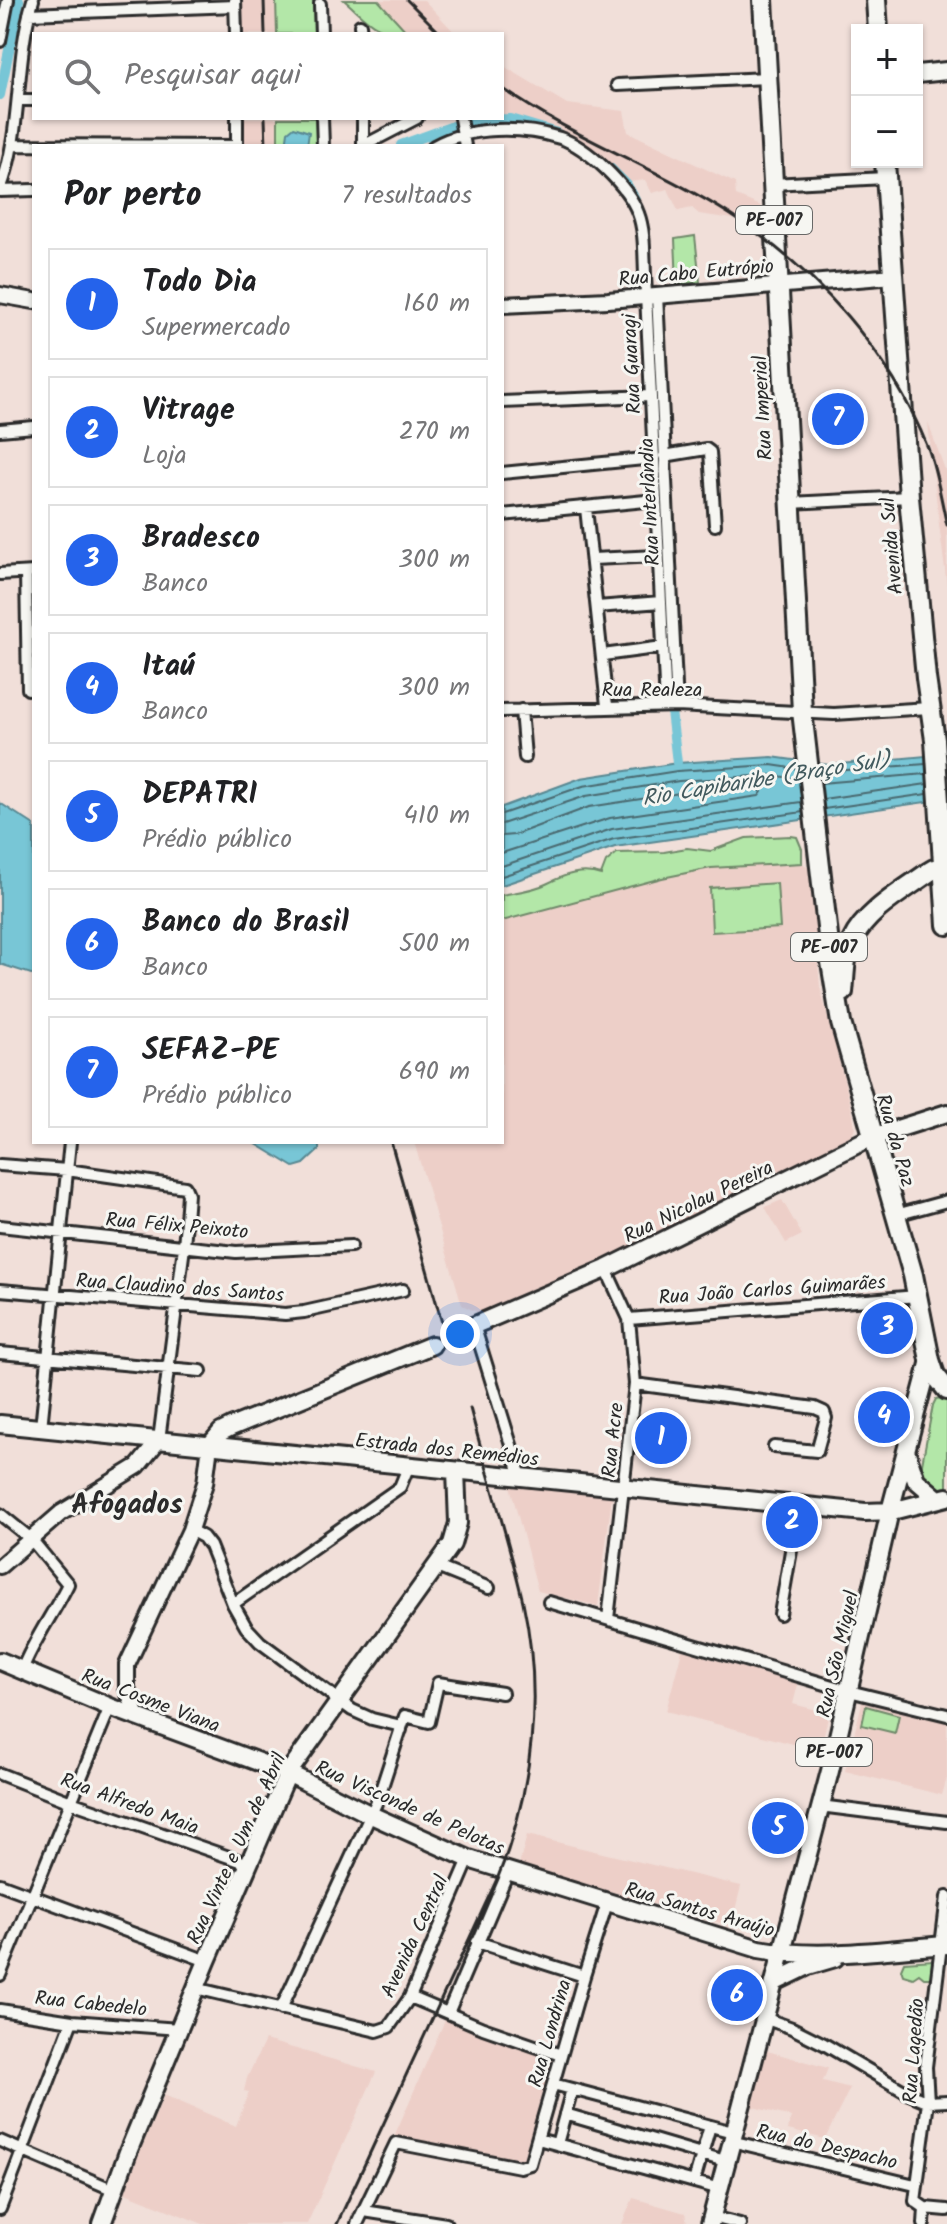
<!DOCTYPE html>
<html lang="pt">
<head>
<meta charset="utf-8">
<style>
	body { margin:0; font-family:Kalam,sans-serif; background:#f6f6f6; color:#202124 }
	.controls { position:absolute; right:24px; top:24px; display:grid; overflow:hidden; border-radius:0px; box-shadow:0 2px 6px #0004 }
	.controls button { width:72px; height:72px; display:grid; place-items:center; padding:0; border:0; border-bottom:2px solid #e0e0e0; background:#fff; color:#202124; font:40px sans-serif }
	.you { position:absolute; left:460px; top:1334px; width:28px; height:28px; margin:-20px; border:6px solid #fff; border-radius:50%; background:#1a73e8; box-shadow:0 0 0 12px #1a73e833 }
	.badge { display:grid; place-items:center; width:52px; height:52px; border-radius:50%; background:#2563eb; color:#fff; font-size:26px; font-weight:700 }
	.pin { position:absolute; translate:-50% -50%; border:4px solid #fff; box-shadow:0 2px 8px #0006 }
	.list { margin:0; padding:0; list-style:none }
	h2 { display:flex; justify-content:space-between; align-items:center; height:104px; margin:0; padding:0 32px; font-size:34px }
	h2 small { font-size:26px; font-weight:400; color:#757577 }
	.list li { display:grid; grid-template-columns:52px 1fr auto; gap:24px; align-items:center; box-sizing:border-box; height:112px; margin:0 16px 16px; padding:0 16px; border:2px solid #e0e0e0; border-radius:0px }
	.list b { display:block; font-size:30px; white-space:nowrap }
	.list p { margin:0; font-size:26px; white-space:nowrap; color:#757577 }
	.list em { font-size:26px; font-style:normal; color:#757577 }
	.icon { flex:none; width:44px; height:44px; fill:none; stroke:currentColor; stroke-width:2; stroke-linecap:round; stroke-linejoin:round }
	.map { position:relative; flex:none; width:947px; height:2224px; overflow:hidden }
	.search { position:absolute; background:#fff; box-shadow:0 2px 6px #0004; left:32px; top:32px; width:472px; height:88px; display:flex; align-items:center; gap:20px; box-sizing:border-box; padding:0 28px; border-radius:0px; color:#757577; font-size:30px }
	.panel { position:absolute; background:#fff; box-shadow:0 2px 6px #0004; left:32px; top:144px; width:472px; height:1000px; border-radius:0px }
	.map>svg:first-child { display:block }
	.built { fill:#edcfc8 }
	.green { fill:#b3e7a8; stroke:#6f896a; stroke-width:2 }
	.water { fill:#78c6d6; stroke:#598892; stroke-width:2 }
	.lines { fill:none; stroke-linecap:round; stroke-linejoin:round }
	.shore { stroke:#4a696f; stroke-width:2 }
	.canal { stroke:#78c6d6; stroke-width:10 }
	.primary-tunnel { stroke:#c9bbb6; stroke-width:16; stroke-dasharray:16 8; stroke-linecap:butt }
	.street-casing { stroke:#2b2b2b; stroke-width:16 }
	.secondary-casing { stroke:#2b2b2b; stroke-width:20 }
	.primary-casing { stroke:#2b2b2b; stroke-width:22 }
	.highway-casing { stroke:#2b2b2b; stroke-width:24 }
	.street { stroke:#f6f6f2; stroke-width:10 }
	.secondary { stroke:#f6f6f2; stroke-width:14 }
	.primary { stroke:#f6f6f2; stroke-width:16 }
	.highway { stroke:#f6f6f2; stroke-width:18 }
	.rail { stroke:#2b2b2b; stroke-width:3 }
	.labels { text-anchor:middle; stroke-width:6; stroke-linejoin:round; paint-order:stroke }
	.shield { fill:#f6f6f2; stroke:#686867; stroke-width:2 }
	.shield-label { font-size:18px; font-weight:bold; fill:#2b2b2b }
	.street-label { font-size:20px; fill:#2b2b2b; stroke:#f6f6f2 }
	.water-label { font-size:22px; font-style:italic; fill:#425a5e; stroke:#f6f6f2 }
	.district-label { font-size:28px; font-weight:bold; fill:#2b2b2b; stroke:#f6f6f2 }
</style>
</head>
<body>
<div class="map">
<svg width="947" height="2224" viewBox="0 0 947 2224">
	<rect width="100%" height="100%" fill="#f1dfd9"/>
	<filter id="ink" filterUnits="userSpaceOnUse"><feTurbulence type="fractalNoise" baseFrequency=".0125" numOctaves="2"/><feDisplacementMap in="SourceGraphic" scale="16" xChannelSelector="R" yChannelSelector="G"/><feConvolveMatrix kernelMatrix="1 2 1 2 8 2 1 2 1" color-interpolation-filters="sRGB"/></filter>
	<g filter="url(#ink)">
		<path class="built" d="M242,0H313L314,34H242Z
			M344,0H424L456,34H388L376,28Z
			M502,65L567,104L624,111L628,132L735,183L736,196L761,206L754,218L740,220L699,214L692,208L678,211L668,189L652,193L645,180L629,182L601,158L559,131L530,121L491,120L467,124L466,118H502Z
			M243,118H317L318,146H243Z
			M928,423L947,475V585L939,524Z
			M791,862L802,863L810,868L820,987L853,1114L855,1128L852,1135L827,1154L594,1263L479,1313L462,1305L414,1142H502V921L662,878L711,868Z
			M782,1200L802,1235L786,1243L765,1207Z
			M510,1486L612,1496L598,1606L538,1591Z
			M682,1650L798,1684L793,1704L829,1713L820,1751L666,1711Z
			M863,1699L947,1718V1778L942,1795L845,1771Z
			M527,1835L741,1886L731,1926L519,1865Z
			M445,2020L558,2057L529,2170L393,2139Z
			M265,2040L376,2072L307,2224H203L123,2192L164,2095L236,2126L249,2092L244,2091L247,2078Z
			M760,2049L828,2068L823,2081L850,2088L825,2139L788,2130L791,2117L746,2105Z
			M633,2198L685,2213L687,2224H622Z"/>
		<path class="green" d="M276,0H313L314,34H277Z
			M344,0H378L406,31C379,38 363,16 344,0Z
			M278,118H317L318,146H278Z
			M695,236L700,282L677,284L675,239Z
			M791,836L797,837L802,849V863L711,868L662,878L502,921V895C516,892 534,890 546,884C564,875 582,868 601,875L606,862L617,853L664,852L687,848L711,851L746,838Z
			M777,883L780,928L712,932L710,888Z
			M941,1398L947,1401V1490L940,1491L921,1476V1469L933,1405L936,1399Z
			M866,1706L899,1715L895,1733L862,1725Z
			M933,1960V1978H924L919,1974L913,1978L903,1975L901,1969L904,1962Z"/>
		<path class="water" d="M294,127L309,132L307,146H286L288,132Z
			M947,754V799L615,847L502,885V807L581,778L677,763L772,757L829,765Z
			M0,803L34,825V975L0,964Z
			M253,1142H319V1150L304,1164L294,1167Z"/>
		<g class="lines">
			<path class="shore" d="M820,772L926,764
				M821,783L926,774
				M823,799L927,784
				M824,809L927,794
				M502,814L583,786L677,771L771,765L798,769
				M502,824L586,796L679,781L770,775L799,779
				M502,836L514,835L589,807L680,793L758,788L762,792L759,796L610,818L502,853
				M502,866L612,829L801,802
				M502,876L614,839L803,812"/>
			<path class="canal" d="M0,95L19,0
				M469,121L510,119L557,133
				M401,145L456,125
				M610,168L627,185L635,199
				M671,711L677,763"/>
			<path class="primary-tunnel" d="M432,1345L468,1328"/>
			<g class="street-casing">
				<path id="street" d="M235,0L236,34
					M320,4L321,34
					M29,14L235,6
					M360,25L361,34
					M0,41L8,0
					M617,85L767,78
					M18,100H34
					M237,118V146
					M322,118L323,146
					M363,118V146
					M460,118L465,146
					M13,145L237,146
					M363,146L417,118
					M434,146C470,126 521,126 560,138C587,147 628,186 638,213C645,231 644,254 645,274L666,706
					M772,184L885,178
					M0,190C23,129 14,62 33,0
					M0,191L34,190
					M657,295L677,706
					M502,402L650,396
					M0,430L34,427
					M664,456L706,449L710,452L715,525
					M502,473L654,458
					M790,503L909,497
					M586,508L607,706
					M502,515L656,500
					M592,559L658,556
					M26,573L28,689
					M0,574L34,572
					M597,607L661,602
					M603,655L663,647
					M521,710L525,757
					M502,711L677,706L834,714L929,708
					M0,1165L67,1170L185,1187L188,1194L184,1247L159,1440
					M896,1215L947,1201
					M0,1226L236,1252L351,1246
					M606,1269L629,1319L635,1384L608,1619
					M0,1290L285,1314L304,1312L403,1290
					M629,1319L918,1296
					M474,1325L521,1477
					M0,1353L201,1371
					M635,1384L815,1408L824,1412L826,1418L817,1451L774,1447
					M41,1428L70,1142
					M0,1514L31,1539L68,1584C54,1613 34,1639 22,1670
					M190,1530L203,1537L210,1546L233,1604L246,1627L260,1642L352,1710L372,1719L397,1725L401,1730
					M437,1567L489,1588
					M549,1602L849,1691L947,1715
					M233,1604L400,1487L409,1465
					M780,1614L799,1505
					M0,1774L71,1802L249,1864
					M820,1806L947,1822
					M0,1884L207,1961
					M947,1897L926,2067L928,2102L915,2201L925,2208L947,2210
					M477,1942L584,1976
					M0,1975L110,1707
					M195,1988L377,2031L389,2027L410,1997L469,1859
					M410,1997L483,2028L561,2055
					M281,2009L378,1799L405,1716L429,1722L438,1683L502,1693
					M0,2010L72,2021L179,2029
					M448,2013L508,1872
					M764,2018L792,2028L824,2044L909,2094L928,2102L947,2101
					M553,2084L733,2132
					M565,2114L725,2161
					M538,2139L720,2189
					M0,2141L114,2190
					M731,2141L915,2185
					M557,2144L572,2089
					M694,2182L710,2126
					M0,2209L72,2021
					M364,2211L446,2224
					M712,2217L740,2224
					M357,2224L396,2143L520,2167L530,2164L584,1976L607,1903
					M924,2224L925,2208"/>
			</g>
			<g class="secondary-casing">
				<path id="secondary" d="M0,295L34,301
					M502,305L608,300L894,276
					M0,1566L61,1513L138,1466L159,1440
					M137,1717L127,1688V1665L190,1530L205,1483L210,1445"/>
			</g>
			<g class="primary-casing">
				<path id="primary" d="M917,74L947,71
					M468,1328L606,1269L872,1137L947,1113
					M0,1424L865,1512L892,1511L947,1497
					M210,1445L221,1432L231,1427L432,1345
					M907,1453L916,1480L937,1498
					M0,1661L110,1707L288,1773L371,1815L469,1859L759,1949C821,1960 884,1949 947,1945
					M775,1982L808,1966L835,1958
					M102,2224L128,2152L207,1961L288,1773L452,1544L458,1523L456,1471
					M710,2224L830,1771L890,1511L930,1360"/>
			</g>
			<g class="highway-casing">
				<path id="highway" d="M763,0L802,711L831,962L841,1023L913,1275L930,1360L935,1375L947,1390
					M876,0L878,30
					M885,162L909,497L926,678L935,740L947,925
					M843,992C845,975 844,956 852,941C866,911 903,891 929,872L934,869L943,872"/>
			</g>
			<use href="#street" class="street"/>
			<use href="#secondary" class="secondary"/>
			<use href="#primary" class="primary"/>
			<use href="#highway" class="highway"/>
			<path class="rail" d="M264,0L265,34
				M407,0L441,34
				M502,88C573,138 658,168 731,215C817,271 890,352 928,448C937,472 941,500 947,525
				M265,118L266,146
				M391,1142L448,1344
				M337,2224L498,1877C533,1791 543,1693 523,1602C508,1537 487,1473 470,1408"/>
		</g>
	</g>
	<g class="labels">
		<g class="shield">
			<rect x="736" y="206" width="76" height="28" rx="6"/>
			<rect x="791" y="933" width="76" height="28" rx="6"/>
			<rect x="796" y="1738" width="76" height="28" rx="6"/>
		</g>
		<g class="shield-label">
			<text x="774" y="226">PE-007</text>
			<text x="829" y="953">PE-007</text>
			<text x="834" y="1758">PE-007</text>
		</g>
		<g class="street-label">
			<text transform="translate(696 272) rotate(-5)" y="7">Rua Cabo Eutrópio</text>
			<text transform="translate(631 364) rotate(-93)" y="7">Rua Guaragi</text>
			<text transform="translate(762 408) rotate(-93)" y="7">Rua Imperial</text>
			<text transform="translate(649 502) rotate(-93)" y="7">Rua Interlândia</text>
			<text transform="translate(891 546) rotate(-95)" y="7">Avenida Sul</text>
			<text x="652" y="696">Rua Realeza</text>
			<text transform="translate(896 1140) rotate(74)" y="7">Rua da Paz</text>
			<text transform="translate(698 1201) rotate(-26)" y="7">Rua Nicolau Pereira</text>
			<text transform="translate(177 1225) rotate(5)" y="7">Rua Félix Peixoto</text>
			<text transform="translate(180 1287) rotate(4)" y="7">Rua Claudino dos Santos</text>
			<text transform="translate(772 1289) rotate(-4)" y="7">Rua João Carlos Guimarães</text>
			<text transform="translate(612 1440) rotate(-84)" y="7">Rua Acre</text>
			<text transform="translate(447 1449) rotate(6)" y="7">Estrada dos Remédios</text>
			<text transform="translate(837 1654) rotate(-77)" y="7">Rua São Miguel</text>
			<text transform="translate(151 1700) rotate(21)" y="7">Rua Cosme Viana</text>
			<text transform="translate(130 1803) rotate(20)" y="7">Rua Alfredo Maia</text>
			<text transform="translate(410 1807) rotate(24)" y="7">Rua Visconde de Pelotas</text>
			<text transform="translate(236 1848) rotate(-65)" y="7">Rua Vinte e Um de Abril</text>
			<text transform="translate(700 1909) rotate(16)" y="7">Rua Santos Araújo</text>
			<text transform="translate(414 1936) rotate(-65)" y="7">Avenida Central</text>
			<text transform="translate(91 2003) rotate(6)" y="7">Rua Cabedelo</text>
			<text transform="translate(549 2033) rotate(-74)" y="7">Rua Londrina</text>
			<text transform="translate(913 2051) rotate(-86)" y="7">Rua Lagedão</text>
			<text transform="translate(827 2146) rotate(13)" y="7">Rua do Despacho</text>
		</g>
		<g class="water-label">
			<text transform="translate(766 778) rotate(-9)" y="8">Rio Capibaribe (Braço Sul)</text>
		</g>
		<g class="district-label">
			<text x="127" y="1513">Afogados</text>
		</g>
	</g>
</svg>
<div class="controls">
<button>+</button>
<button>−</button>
</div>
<div class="you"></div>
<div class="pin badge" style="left:661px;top:1438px">1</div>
<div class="pin badge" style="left:792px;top:1522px">2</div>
<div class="pin badge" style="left:887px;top:1328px">3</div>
<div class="pin badge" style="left:884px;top:1417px">4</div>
<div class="pin badge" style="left:778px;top:1828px">5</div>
<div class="pin badge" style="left:737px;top:1995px">6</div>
<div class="pin badge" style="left:838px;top:419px">7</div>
<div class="search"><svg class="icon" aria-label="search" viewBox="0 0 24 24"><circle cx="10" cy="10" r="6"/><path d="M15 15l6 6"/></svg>Pesquisar aqui</div>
<section class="panel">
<h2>Por perto<small>7 resultados</small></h2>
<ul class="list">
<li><span class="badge">1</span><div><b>Todo Dia</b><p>Supermercado</p></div><em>160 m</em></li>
<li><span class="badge">2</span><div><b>Vitrage</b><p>Loja</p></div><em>270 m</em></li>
<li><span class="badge">3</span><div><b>Bradesco</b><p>Banco</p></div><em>300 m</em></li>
<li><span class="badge">4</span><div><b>Itaú</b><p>Banco</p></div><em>300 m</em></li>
<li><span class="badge">5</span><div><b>DEPATRI</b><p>Prédio público</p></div><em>410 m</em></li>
<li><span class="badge">6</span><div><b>Banco do Brasil</b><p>Banco</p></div><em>500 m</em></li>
<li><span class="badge">7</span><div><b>SEFAZ-PE</b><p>Prédio público</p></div><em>690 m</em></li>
</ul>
</section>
</div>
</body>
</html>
